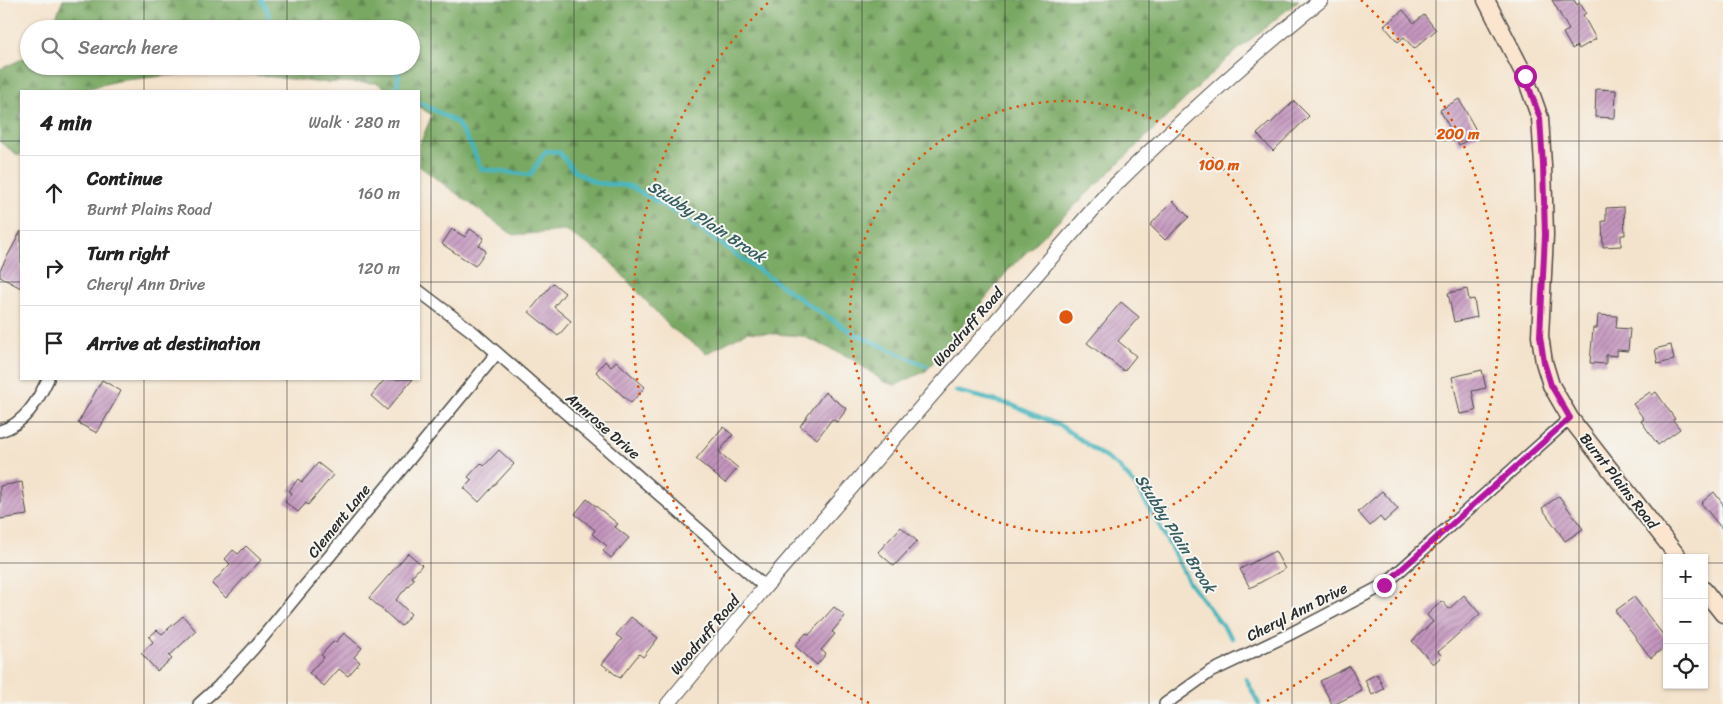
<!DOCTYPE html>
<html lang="en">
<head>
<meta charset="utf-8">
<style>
	body { margin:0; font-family:Sriracha,sans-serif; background:#f2f2f2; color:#222 }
	.controls { position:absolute; right:15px; bottom:15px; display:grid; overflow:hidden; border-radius:0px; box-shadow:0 1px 4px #0004 }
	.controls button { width:45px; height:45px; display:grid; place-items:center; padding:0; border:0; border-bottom:1px solid #e0e0e0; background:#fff; color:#222; font:25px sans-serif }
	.stop { position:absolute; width:15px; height:15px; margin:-11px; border:4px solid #b5179e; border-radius:50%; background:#fff }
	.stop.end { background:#b5179e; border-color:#fff; box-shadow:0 1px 5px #0008 }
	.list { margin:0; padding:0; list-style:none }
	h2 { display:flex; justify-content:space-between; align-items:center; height:65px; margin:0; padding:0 20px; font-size:21px }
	h2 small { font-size:16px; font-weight:400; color:#767676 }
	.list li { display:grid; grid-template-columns:32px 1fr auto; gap:15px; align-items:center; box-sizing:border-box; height:75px; padding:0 20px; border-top:1px solid #e0e0e0 }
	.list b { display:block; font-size:19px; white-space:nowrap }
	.list p { margin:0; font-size:16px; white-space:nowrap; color:#767676 }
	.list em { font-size:16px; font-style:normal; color:#767676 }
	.icon { flex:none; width:28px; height:28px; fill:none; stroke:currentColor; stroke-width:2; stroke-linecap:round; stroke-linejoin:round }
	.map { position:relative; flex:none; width:1723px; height:704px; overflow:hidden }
	.search { position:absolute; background:#fff; box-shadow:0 1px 4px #0004; left:20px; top:20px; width:400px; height:55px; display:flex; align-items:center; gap:12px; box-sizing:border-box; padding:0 18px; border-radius:28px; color:#767676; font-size:19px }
	.panel { position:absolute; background:#fff; box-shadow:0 1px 4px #0004; left:20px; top:90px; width:400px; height:290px; border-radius:0px }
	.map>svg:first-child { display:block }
	.forest { fill:url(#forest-firs); stroke:#526a46 }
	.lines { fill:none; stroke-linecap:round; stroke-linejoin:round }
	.stream { stroke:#46b5bd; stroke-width:4.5 }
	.building { fill:url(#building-hatch) }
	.minor-casing { stroke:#494743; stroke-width:14 }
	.tertiary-casing { stroke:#494743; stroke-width:16 }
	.secondary-casing { stroke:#494743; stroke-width:19 }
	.minor { stroke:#fff; stroke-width:11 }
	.tertiary { stroke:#fff; stroke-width:14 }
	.secondary { stroke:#fbe5cf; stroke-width:16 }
	.route { stroke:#b5179e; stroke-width:6 }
	.grid { fill:none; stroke:#2b2b2b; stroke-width:1; stroke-opacity:0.55 }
	.ring { fill:none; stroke:#df570e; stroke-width:2.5; stroke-dasharray:2.5 5 }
	.labels { text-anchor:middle; stroke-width:4; stroke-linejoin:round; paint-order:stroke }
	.street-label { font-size:15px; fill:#2b2b2b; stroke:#f6f6f2 }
	.water-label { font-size:16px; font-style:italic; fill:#345b5e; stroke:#f6f6f2 }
	.centre { fill:#df570e; stroke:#f6f6f2; stroke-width:2.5 }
	.ring-label { font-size:15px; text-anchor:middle; font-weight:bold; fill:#df570e; stroke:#f6f6f2; stroke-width:4; stroke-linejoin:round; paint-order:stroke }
</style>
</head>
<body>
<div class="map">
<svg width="1723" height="704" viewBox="0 0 1723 704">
	<defs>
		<pattern id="forest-firs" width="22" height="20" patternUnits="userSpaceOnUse" patternTransform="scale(1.25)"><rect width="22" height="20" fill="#78a862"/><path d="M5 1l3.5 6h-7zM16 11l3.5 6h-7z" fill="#638951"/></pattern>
		<pattern id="building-hatch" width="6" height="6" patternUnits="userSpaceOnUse" patternTransform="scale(1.25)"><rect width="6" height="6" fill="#c495be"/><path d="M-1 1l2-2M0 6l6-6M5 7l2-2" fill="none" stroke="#9f7a9b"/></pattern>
	</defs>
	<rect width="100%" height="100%" fill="#f6f6f2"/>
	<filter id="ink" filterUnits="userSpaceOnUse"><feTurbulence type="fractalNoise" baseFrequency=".02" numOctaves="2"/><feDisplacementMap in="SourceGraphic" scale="10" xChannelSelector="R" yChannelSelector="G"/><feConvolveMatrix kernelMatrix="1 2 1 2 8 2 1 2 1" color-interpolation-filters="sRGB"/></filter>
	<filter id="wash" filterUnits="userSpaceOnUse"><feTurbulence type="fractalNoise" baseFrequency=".0096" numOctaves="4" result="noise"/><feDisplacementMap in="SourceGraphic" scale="20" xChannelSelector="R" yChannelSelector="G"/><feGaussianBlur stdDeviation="1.12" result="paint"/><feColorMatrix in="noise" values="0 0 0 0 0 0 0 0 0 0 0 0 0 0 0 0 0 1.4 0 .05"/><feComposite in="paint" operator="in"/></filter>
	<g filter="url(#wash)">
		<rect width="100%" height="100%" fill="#f4e3cc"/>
		<path class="forest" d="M63,0H1299L1228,58L1010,268L926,371L896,385L884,382L851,358L802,336L747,332L707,353L671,328L604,255L566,231L513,235L419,166V146L432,115L419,107V91H391L377,83L314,82L217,70L117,81L79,91H21V154L19,156L0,142V69L29,56V66H411V29H51Z"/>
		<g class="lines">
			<path class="stream" d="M261,0L269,14L268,29
				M392,66L399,76L396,89L399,91
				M419,102L456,122L471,145L481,169L530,175L546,151L559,152L574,171L596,183L630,186L678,214L815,309L853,333L926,366
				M956,391L1012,405L1061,426L1119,467L1135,485L1158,523L1189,582L1232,638
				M1246,679L1259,704"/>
		</g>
		<g id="blocks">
			<path class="building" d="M1552,0H1574L1577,5L1580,3L1586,13L1583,15L1596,39L1579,49L1577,46L1572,49L1563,33L1569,30Z
				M1403,10L1414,23L1424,15L1436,30L1414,49L1404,37L1398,42L1384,26Z
				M1596,89L1616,90L1615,118L1595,117Z
				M1459,99L1478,134L1459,145L1440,110Z
				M1294,101L1309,116L1273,151L1257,134L1269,123L1270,124Z
				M1173,201L1189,217L1165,240L1150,225Z
				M1624,207L1625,235H1621V246L1603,247L1602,221H1606V208Z
				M452,229L465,237L470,229L484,238L479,246L486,251L475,266L442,244Z
				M21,231V288L0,277V270Z
				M553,283L565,293L554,307L571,321L558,336L529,312Z
				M1467,289L1469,300L1474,299L1477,317L1454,322L1448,293Z
				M1121,302L1139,317L1118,341L1136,356L1124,371L1087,343Z
				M1598,315L1617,316L1616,328L1630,329L1628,351L1617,350V356L1606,355V364L1590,363L1593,328H1597Z
				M1671,345L1674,360L1658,364L1655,349Z
				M605,361L611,367L616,361L645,387L631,403L596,372Z
				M1482,370L1486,388L1472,391L1476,411L1460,414L1452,377Z
				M385,379H413L387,410L371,396Z
				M102,380L121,391L97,433L78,423Z
				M825,392L847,409L837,422L832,419L817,439L800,426Z
				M1650,392L1652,395L1656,392L1675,419L1673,420L1680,429L1658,445L1641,421L1644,419L1633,404Z
				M723,427L733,435L719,452L738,468L725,483L696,459Z
				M499,450L514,464L479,502L464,488L472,480L468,477L481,463L484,466Z
				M318,463L333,475L308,505L306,503L298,512L285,502L292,493L289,491L298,479L302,482Z
				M22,482L27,515L0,519V486Z
				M1382,491L1398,509L1384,522L1380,517L1370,526L1358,512Z
				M1714,492L1723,504V530L1701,503Z
				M1559,496L1583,529L1565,541L1542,508Z
				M587,499L618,524L615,527L629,538L611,558L603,551L607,546L592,534L595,530L575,514Z
				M901,527L917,541L894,566L878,552Z
				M246,546L261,560L226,598L212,584L230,564L225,559L233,550L238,554Z
				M1275,551L1285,569L1250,588L1240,569Z
				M408,553L422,565L411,577L414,579L396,600L411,614L401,626L369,598Z
				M1464,595L1480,614L1438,652L1442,656L1433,664L1412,641L1433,622L1427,615L1442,601L1449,609Z
				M1634,597L1667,640V645L1651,658L1615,611Z
				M834,607L845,616L832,632L835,634L821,650L826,654L817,665L795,646L806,633L809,635Z
				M183,616L196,631L169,656L172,659L157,671L141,653L153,642L149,637L157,630L162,634Z
				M631,617L658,638L643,657L639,654L620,678L602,664L622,639L616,635Z
				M344,633L362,648L354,657L360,662L348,676L339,669L324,686L309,673L324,657L321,655L334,641L336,642Z
				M1350,666L1362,691L1335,704H1332L1320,681Z
				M1377,674L1384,689L1372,695L1365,680Z"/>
		</g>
	</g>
	<g filter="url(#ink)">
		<use href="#blocks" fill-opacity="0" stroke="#494743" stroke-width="1"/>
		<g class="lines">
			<g class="minor-casing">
				<path id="minor" d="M419,291L473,332L765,587
					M0,431C25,424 38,400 48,379
					M199,704L218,687L253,649L497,353
					M1165,704L1210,672L1288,635L1384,585L1570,418"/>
			</g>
			<g class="tertiary-casing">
				<path id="tertiary" d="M668,704L765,587L1109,191C1177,124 1247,59 1321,0"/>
			</g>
			<g class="secondary-casing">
				<path id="secondary" d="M1486,0L1525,76L1540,118L1543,165L1545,235L1540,336L1544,362L1551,385L1570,418L1679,558
					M1704,590L1723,614"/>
			</g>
			<use href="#minor" class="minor"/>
			<use href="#tertiary" class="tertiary"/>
			<use href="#secondary" class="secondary"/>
		</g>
	</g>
	<g class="lines" filter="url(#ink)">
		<path class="route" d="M1384,585L1570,418L1551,385L1544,362L1540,336L1545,235L1543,165L1540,118L1525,76"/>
	</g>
	<path class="grid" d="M144,0V29M287,0V29M431,0V704M574,0V704M718,0V704M862,0V704M1005,0V704M1149,0V704M1292,0V704M1436,0V704M1579,0V704M144,66V91M287,66V91M0,141H21M419,141H1723M0,282H21M419,282H1723M144,379V704M287,379V704M0,422H1723M0,563H1667M1704,563H1723"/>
	<g class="ring">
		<circle cx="1066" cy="317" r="216"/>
		<path d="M869 703A433 433 0 0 1 771 0M1361 0A433 433 0 0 1 1263 703"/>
	</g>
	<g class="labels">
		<g class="street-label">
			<text transform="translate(968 327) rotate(-49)" y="5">Woodruff Road</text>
			<text transform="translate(603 426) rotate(41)" y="5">Annrose Drive</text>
			<text transform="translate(1619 481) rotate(52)" y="5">Burnt Plains Road</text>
			<text transform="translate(339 521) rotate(-51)" y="5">Clement Lane</text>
			<text transform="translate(1297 612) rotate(-27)" y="5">Cheryl Ann Drive</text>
			<text transform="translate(705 635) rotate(-50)" y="5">Woodruff Road</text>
		</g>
		<g class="water-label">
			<text transform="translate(707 221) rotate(33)" y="6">Stubby Plain Brook</text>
			<text transform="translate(1176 533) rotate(58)" y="6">Stubby Plain Brook</text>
		</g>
	</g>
	<circle cx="1066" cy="317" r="8" class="centre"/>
	<g class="ring-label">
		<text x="1458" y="139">200 m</text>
		<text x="1219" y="170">100 m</text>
	</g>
</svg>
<div class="controls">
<button>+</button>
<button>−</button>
<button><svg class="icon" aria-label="locate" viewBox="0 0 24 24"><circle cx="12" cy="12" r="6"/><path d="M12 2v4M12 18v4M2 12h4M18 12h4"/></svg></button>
</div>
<div class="stop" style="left:1525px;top:76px"></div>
<div class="stop end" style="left:1384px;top:585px"></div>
<div class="search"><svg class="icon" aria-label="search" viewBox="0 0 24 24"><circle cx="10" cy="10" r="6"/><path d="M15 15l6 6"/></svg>Search here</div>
<section class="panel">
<h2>4 min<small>Walk · 280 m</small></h2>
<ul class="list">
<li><svg class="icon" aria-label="ahead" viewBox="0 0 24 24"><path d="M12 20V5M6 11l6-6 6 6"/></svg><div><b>Continue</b><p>Burnt Plains Road</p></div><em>160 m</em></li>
<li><svg class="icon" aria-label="right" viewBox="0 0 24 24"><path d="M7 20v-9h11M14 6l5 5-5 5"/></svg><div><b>Turn right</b><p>Cheryl Ann Drive</p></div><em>120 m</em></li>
<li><svg class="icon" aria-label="arrive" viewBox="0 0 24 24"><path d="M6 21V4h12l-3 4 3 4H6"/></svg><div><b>Arrive at destination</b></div></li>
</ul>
</section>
</div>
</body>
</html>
